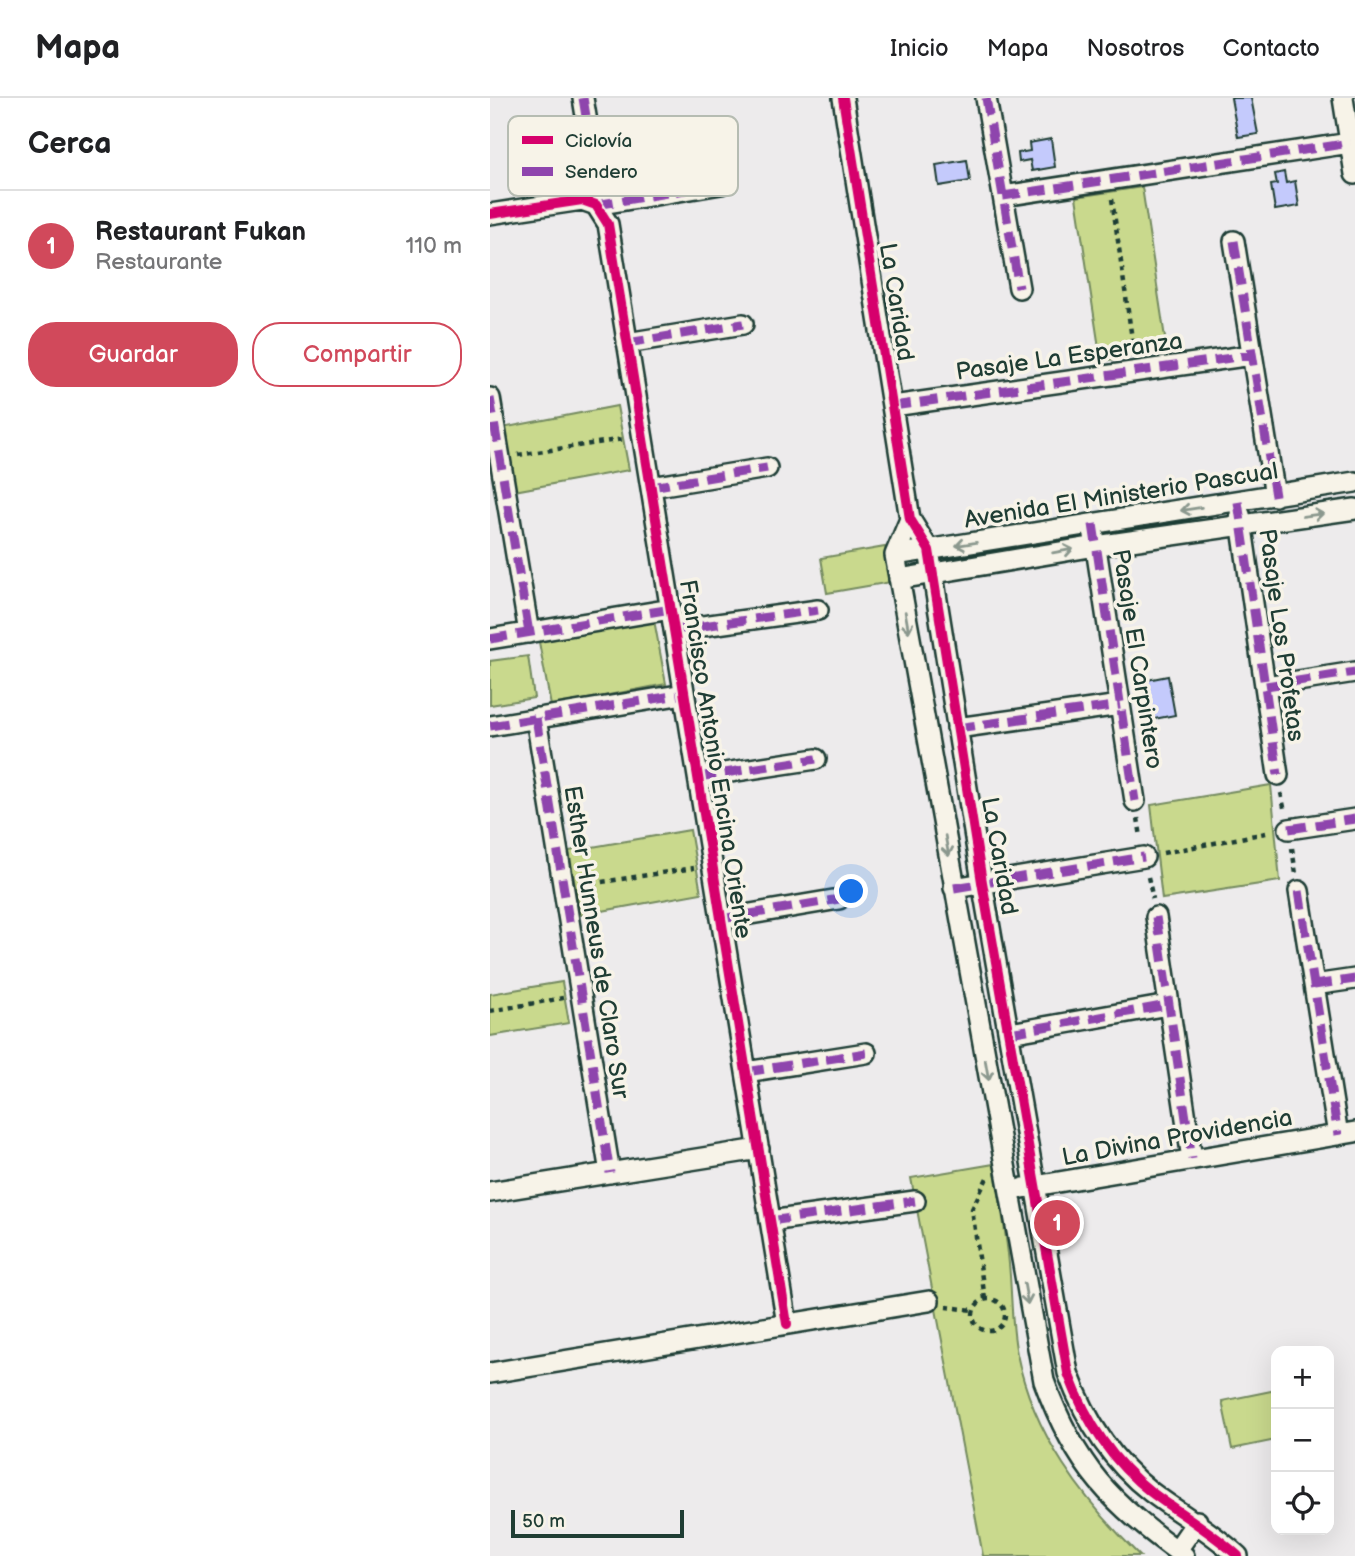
<!DOCTYPE html>
<html lang="es">
<head>
<meta charset="utf-8">
<style>
	body { margin:0; font-family:"Balsamiq Sans",sans-serif; background:#f2f2f2; color:#202124 }
	.controls { position:absolute; right:21px; bottom:21px; display:grid; overflow:hidden; border-radius:14px; box-shadow:0 7px 28px #0002 }
	.controls button { width:63px; height:63px; display:grid; place-items:center; padding:0; border:0; border-bottom:2px solid #e0e0e0; background:#fff; color:#202124; font:35px sans-serif }
	.scale { position:absolute; left:21px; bottom:18px; width:173px; box-sizing:border-box; padding-left:7px; border:4px solid #1f3d34; border-top:0; font-size:19px; line-height:24px; white-space:nowrap; color:#1f3d34; -webkit-text-stroke:5px #f7f3e8; paint-order:stroke }
	.you { position:absolute; left:362px; top:794px; width:24px; height:24px; margin:-18px; border:5px solid #fff; border-radius:50%; background:#1a73e8; box-shadow:0 0 0 10px #1a73e833 }
	.badge { display:grid; place-items:center; width:46px; height:46px; border-radius:50%; background:#d1495b; color:#fff; font-size:23px; font-weight:700 }
	.pin { position:absolute; translate:-50% -50%; border:4px solid #fff; box-shadow:0 2px 7px #0006 }
	.list { margin:0; padding:0; list-style:none }
	h2 { display:flex; justify-content:space-between; align-items:center; height:91px; margin:0; padding:0 28px; font-size:30px }
	h2 small { font-size:23px; font-weight:400; color:#757577 }
	.list li { display:grid; grid-template-columns:46px 1fr auto; gap:21px; align-items:center; box-sizing:border-box; height:112px; padding:0 28px; border-top:2px solid #e0e0e0 }
	.list b { display:block; font-size:26px; white-space:nowrap }
	.list p { margin:0; font-size:23px; white-space:nowrap; color:#757577 }
	.list em { font-size:23px; font-style:normal; color:#757577 }
	.actions { display:flex; gap:14px; padding:21px 28px }
	.actions a { flex:1; padding:16px 0; border:2px solid #d1495b; border-radius:28px; text-align:center; font-size:24px; color:#d1495b }
	.actions .main { background:#d1495b; color:#fff }
	.icon { flex:none; width:38px; height:38px; fill:none; stroke:currentColor; stroke-width:2; stroke-linecap:round; stroke-linejoin:round }
	.map { position:relative; flex:none; width:865px; height:1458px; overflow:hidden }
	header { display:flex; align-items:center; gap:42px; box-sizing:border-box; height:98px; padding:0 35px; background:#fff; border-bottom:2px solid #e0e0e0 }
	header strong { font-size:33px }
	nav { display:flex; gap:38px; margin-inline-start:auto; font-size:24px }
	main { display:flex }
	aside { flex:1; background:#fff }
	.map>svg:first-child { display:block }
	.green { fill:#c9d98d; stroke:#748b60; stroke-width:2 }
	.building { fill:#c4cafc; stroke:#1f3d34; stroke-width:2 }
	.lines { fill:none; stroke-linecap:round; stroke-linejoin:round }
	.street-casing { stroke:#1f3d34; stroke-width:24 }
	.path { stroke:#1f3d34; stroke-width:4.5; stroke-dasharray:5 5; stroke-linecap:butt }
	.street { stroke:#f7f3e8; stroke-width:19 }
	.quiet { stroke:#8e44ad; stroke-width:9; stroke-dasharray:18 9; stroke-linecap:butt }
	.cycleway-casing { stroke:#f7f3e8; stroke-width:15 }
	.cycleway { stroke:#d6006c; stroke-width:10 }
	.oneway { stroke:#8b988e }
	.labels { text-anchor:middle; stroke-width:7; stroke-linejoin:round; paint-order:stroke }
	.street-label { font-size:24px; fill:#1f3d34; stroke:#f7f3e8 }
	.key { fill:#f7f3e8; stroke:#b6bcb2; stroke-width:2 }
	.key-label { font-size:19px; fill:#1f3d34 }
</style>
</head>
<body>
<header>
<strong>Mapa</strong>
<nav><a>Inicio</a><a>Mapa</a><a>Nosotros</a><a>Contacto</a></nav>
</header>
<main>
<aside>
<h2>Cerca<small></small></h2>
<ul class="list">
<li><span class="badge">1</span><div><b>Restaurant Fukan</b><p>Restaurante</p></div><em>110 m</em></li>
</ul>
<div class="actions"><a class="main">Guardar</a><a>Compartir</a></div>
</aside>
<div class="map">
<svg width="865" height="1458" viewBox="0 0 865 1458">
	<rect width="100%" height="100%" fill="#edebec"/>
	<filter id="ink" filterUnits="userSpaceOnUse"><feTurbulence type="fractalNoise" baseFrequency=".0143" numOctaves="2"/><feDisplacementMap in="SourceGraphic" scale="14" xChannelSelector="R" yChannelSelector="G"/><feConvolveMatrix kernelMatrix="1 2 1 2 8 2 1 2 1" color-interpolation-filters="sRGB"/></filter>
	<g filter="url(#ink)">
		<path class="green" d="M652,89L677,253L611,263L586,99Z
			M127,308L139,372L24,393L12,330Z
			M395,449L401,484L337,495L331,460Z
			M164,522L176,586L61,608L49,544Z
			M38,558L44,600L0,607V563Z
			M781,687L790,783L672,801L661,707Z
			M200,732L211,795L90,817L79,753Z
			M72,884L79,925L0,938V896Z
			M504,1066C509,1099 516,1132 519,1166C522,1195 521,1227 527,1256C543,1336 593,1402 650,1458H493L421,1080Z
			M786,1292V1342L742,1351L732,1303Z"/>
		<path class="building" d="M741,0H761L768,36L748,39Z
			M561,41L565,69L542,73L540,62L529,64L528,55L540,53L539,45Z
			M477,62L480,83L449,88L446,67Z
			M794,74L796,85L805,83L809,108L785,112L781,87L787,86L785,76Z
			M678,578L685,617L659,622L652,583Z
			M570,1106L577,1142L563,1144L557,1108Z"/>
		<g class="lines">
			<g class="street-casing">
				<path id="street" d="M93,0L107,85L106,107
					M353,0L420,421L439,452L492,784L578,1275C595,1321 621,1363 661,1394C690,1416 721,1433 748,1458
					M496,0L529,190
					M853,0L865,76
					M513,98L860,45
					M106,107L231,86
					M0,116L92,102L106,107L118,126L297,1226
					M744,143L785,398
					M137,245L253,226
					M0,300L39,535
					M403,308L762,257
					M161,389L277,370
					M750,416L788,677
					M420,421L405,457L554,1283C586,1370 621,1405 694,1458
					M604,437L645,703
					M405,457L865,384
					M409,481L606,448L865,411
					M184,532L328,512
					M0,541L181,511
					M776,588L865,574
					M46,620L120,1075
					M0,628L194,596
					M467,630L630,607
					M208,679L326,661
					M799,731L865,721
					M464,790L654,759
					M809,793L848,1037
					M666,819L702,1061
					M231,821L349,801
					M824,887L865,881
					M520,935L678,907
					M256,974L376,955
					M533,1090L865,1034
					M0,1094L269,1051
					M280,1123L425,1103
					M0,1275L439,1203
					M687,1452L707,1423"/>
			</g>
			<path class="path" d="M622,101L644,255
				M28,357L133,341
				M791,695L795,714
				M648,720L651,739
				M802,750L806,776
				M673,755L781,734
				M658,779L663,801
				M92,787L204,770
				M0,913L73,900
				M483 1217a16 16 0 1 1 32 0a16 16 0 1 1-32 0Z
				M495,1201L482,1111L497,1080
				M456,1209L483,1212"/>
			<use href="#street" class="street"/>
			<path class="quiet" d="M93,0L107,85L106,107L231,86
				M496,0L529,190
				M513,98L860,45
				M744,143L785,398
				M137,245L253,226
				M0,300L39,535
				M403,308L762,257
				M161,389L277,370
				M748,404L788,677
				M603,426L645,703
				M184,532L328,512
				M0,541L181,511
				M776,588L865,574
				M46,620L120,1075
				M0,628L194,596
				M467,630L630,607
				M208,679L326,661
				M799,731L865,721
				M464,790L654,759
				M809,793L848,1037
				M666,819L702,1061
				M231,821L349,801
				M824,887L865,881
				M520,935L678,907
				M256,974L376,955
				M280,1123L425,1103"/>
			<g class="cycleway-casing">
				<path id="cycleway" d="M353,0L420,421L439,452L492,784L578,1275C595,1321 621,1363 661,1394C690,1416 721,1433 748,1458
					M0,116L92,102L106,107L118,126L297,1226"/>
			</g>
			<use href="#cycleway" class="cycleway"/>
		</g>
		<defs><path id="oneway-shaft" d="M-6 0H5M1.5-3L5.5 0L1.5 3" fill="none" stroke-width="1.6" stroke-linecap="round" stroke-linejoin="round" transform="scale(1.75)"/></defs>
		<g class="oneway">
			<use href="#oneway-shaft" transform="translate(701 411) rotate(171)"/>
			<use href="#oneway-shaft" transform="translate(823 417) rotate(-8)"/>
			<use href="#oneway-shaft" transform="translate(476 446) rotate(171)"/>
			<use href="#oneway-shaft" transform="translate(573 453) rotate(-10)"/>
			<use href="#oneway-shaft" transform="translate(417 524) rotate(80)"/>
			<use href="#oneway-shaft" transform="translate(457 748) rotate(80)"/>
			<use href="#oneway-shaft" transform="translate(497 972) rotate(80)"/>
			<use href="#oneway-shaft" transform="translate(536 1196) rotate(80)"/>
		</g>
	</g>
	<g class="labels">
		<g class="street-label">
			<text transform="translate(407 204) rotate(81)" y="8">La Caridad</text>
			<text transform="translate(579 258) rotate(-8)" y="8">Pasaje La Esperanza</text>
			<text transform="translate(631 397) rotate(-9)" y="8">Avenida El Ministerio Pascual</text>
			<text transform="translate(792 537) rotate(82)" y="8">Pasaje Los Profetas</text>
			<text transform="translate(648 561) rotate(81)" y="8">Pasaje El Carpintero</text>
			<text transform="translate(226 661) rotate(81)" y="8">Francisco Antonio Encina Oriente</text>
			<text transform="translate(510 758) rotate(80)" y="8">La Caridad</text>
			<text transform="translate(107 844) rotate(81)" y="8">Esther Hunneus de Claro Sur</text>
			<text transform="translate(687 1039) rotate(-10)" y="8">La Divina Providencia</text>
		</g>
	</g>
	<rect x="18" y="18" width="230" height="80" rx="10" class="key"/>
	<rect x="32" y="38" width="31" height="8" fill="#d6006c"/>
	<rect x="32" y="69" width="31" height="9" fill="#8e44ad"/>
	<g class="key-label">
		<text x="75" y="49">Ciclovía</text>
		<text x="75" y="80">Sendero</text>
	</g>
</svg>
<div class="controls">
<button>+</button>
<button>−</button>
<button><svg class="icon" aria-label="locate" viewBox="0 0 24 24"><circle cx="12" cy="12" r="6"/><path d="M12 2v4M12 18v4M2 12h4M18 12h4"/></svg></button>
</div>
<div class="scale">50 m</div>
<div class="you"></div>
<div class="pin badge" style="left:567px;top:1125px">1</div>
</div>
</main>
</body>
</html>
